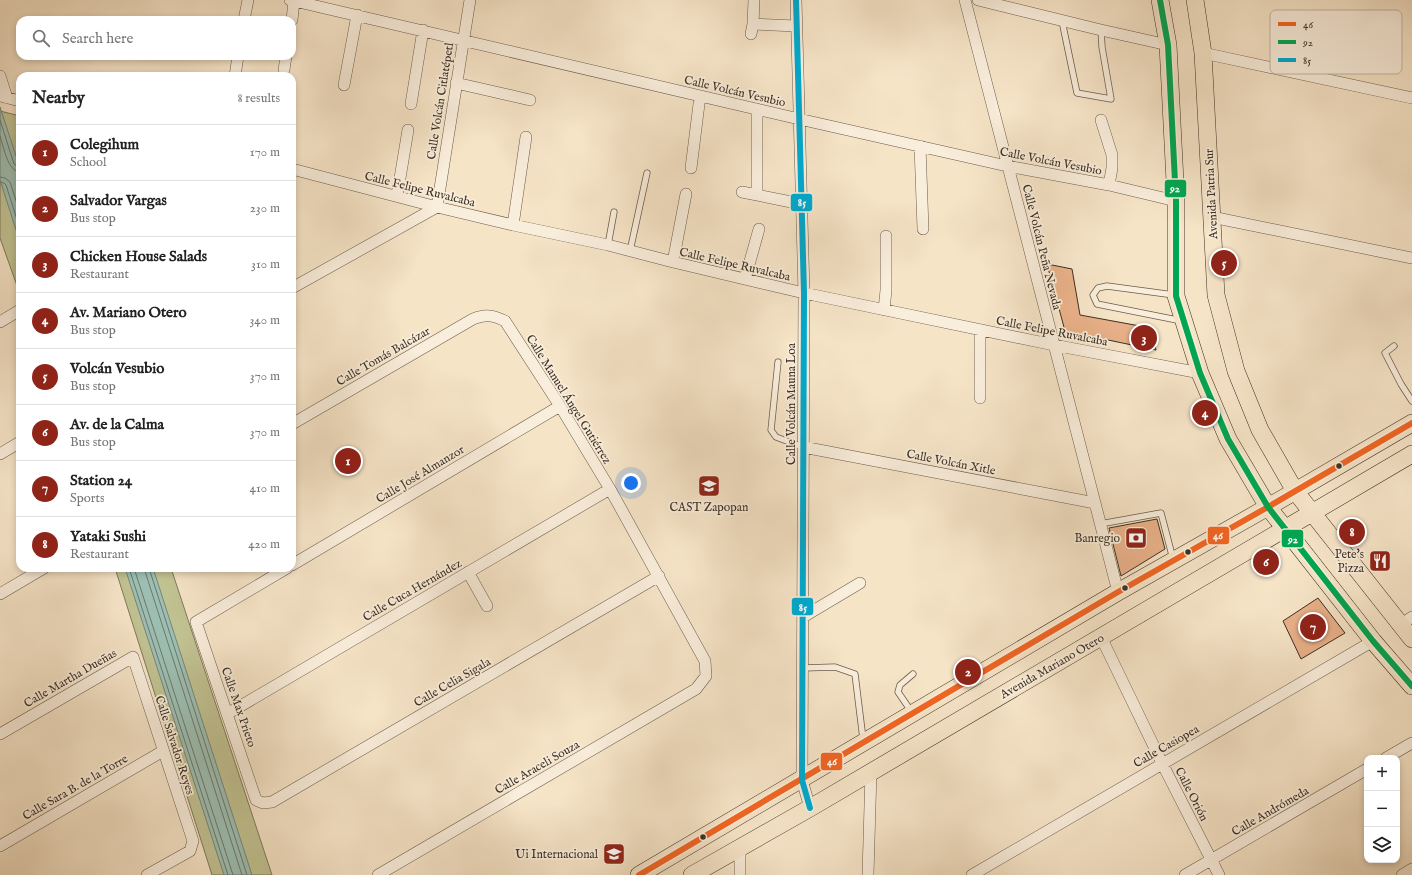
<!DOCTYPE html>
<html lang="en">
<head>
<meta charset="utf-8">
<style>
	body { margin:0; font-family:"IM FELL English",serif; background:#f6f6f6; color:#222 }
	.controls { position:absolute; right:12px; bottom:12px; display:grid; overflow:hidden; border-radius:8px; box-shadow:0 2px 6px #0003 }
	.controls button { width:36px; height:36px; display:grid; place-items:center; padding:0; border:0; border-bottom:1px solid #e0e0e0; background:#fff; color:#222; font:20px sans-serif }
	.you { position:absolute; left:631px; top:483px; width:14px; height:14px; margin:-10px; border:3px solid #fff; border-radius:50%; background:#1a73e8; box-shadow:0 0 0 6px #1a73e833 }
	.badge { display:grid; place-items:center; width:26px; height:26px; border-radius:50%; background:#8f2418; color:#fff; font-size:13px; font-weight:700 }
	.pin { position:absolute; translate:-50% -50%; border:2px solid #fff; box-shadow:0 1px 4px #0006 }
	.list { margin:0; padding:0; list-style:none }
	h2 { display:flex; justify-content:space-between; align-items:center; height:52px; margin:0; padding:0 16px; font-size:17px }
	h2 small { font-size:13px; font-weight:400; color:#767676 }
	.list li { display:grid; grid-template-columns:26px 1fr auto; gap:12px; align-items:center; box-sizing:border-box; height:56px; padding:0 16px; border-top:1px solid #e0e0e0 }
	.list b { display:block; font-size:15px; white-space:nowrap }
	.list p { margin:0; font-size:13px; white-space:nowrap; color:#767676 }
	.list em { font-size:13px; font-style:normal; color:#767676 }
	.icon { flex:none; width:22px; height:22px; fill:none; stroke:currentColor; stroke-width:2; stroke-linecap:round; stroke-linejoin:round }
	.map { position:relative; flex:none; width:1412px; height:875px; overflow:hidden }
	.search { position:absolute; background:#fff; box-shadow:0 2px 6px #0003; left:16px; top:16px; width:280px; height:44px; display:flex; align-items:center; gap:10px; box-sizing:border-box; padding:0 14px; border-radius:12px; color:#767676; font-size:15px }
	.panel { position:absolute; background:#fff; box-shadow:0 2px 6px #0003; left:16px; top:72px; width:280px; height:500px; border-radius:12px }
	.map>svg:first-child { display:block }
	.green { fill:#c1c292; stroke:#7e795a }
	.water { fill:#9dbfb3; stroke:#768679 }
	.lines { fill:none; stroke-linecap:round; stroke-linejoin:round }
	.shore { stroke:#6c786b; stroke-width:1 }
	.building { fill:#e9b189; stroke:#3c3023 }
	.lane-casing { stroke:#6a5d4c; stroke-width:7 }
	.street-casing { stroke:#6a5d4c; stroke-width:12 }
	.primary-casing { stroke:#3c3023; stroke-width:18 }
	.lane { stroke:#f9eddb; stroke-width:5.5 }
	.street { stroke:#f9eddb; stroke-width:11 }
	.primary { stroke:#f6e4c7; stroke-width:17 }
	.bus-1-casing { stroke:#f9eddb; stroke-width:9 }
	.bus-2-casing { stroke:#f9eddb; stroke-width:9 }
	.bus-3-casing { stroke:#f9eddb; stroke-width:9 }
	.bus-1 { stroke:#f26522; stroke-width:6 }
	.bus-2 { stroke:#00a651; stroke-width:6 }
	.bus-3 { stroke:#00a9ce; stroke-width:6 }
	.bus-dot { fill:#3c3023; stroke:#f9eddb; stroke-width:1.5 }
	.labels { text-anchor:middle; stroke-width:3.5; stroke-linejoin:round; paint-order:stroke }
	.street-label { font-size:12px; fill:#3c3023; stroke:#f9eddb }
	.poi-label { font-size:12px; fill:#3c3023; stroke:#f9eddb; text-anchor:end }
	.key { fill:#f9eddb; stroke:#c0b4a4; stroke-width:1 }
	.key-label { font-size:11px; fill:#3c3023 }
	.line-badge { stroke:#f9eddb; stroke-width:1.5 }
	.badge-label { font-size:11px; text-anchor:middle; font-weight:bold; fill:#fff }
</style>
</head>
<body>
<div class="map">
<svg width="1412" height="875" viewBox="0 0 1412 875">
	<rect width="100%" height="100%" fill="#f6e4c7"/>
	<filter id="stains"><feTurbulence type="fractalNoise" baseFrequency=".005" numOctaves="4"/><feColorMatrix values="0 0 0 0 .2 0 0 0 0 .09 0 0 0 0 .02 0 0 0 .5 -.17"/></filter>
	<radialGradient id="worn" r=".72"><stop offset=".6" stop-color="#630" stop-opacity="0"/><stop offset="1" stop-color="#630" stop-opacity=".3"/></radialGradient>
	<path class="green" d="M0,111L20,116V294L0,238Z
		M115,568H171L272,875H212Z"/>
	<path class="water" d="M0,107L20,168V242L0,180Z
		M125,568H153L252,875H224Z"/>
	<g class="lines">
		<path class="shore" d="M0,120L14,164L17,166L20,167
			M0,136C4,147 7,171 20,172
			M0,177L5,178L10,182L20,213
			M0,182L4,183L6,185L20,229
			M129,568L228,875
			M134,568L233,875
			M144,568L242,875
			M149,568L247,875"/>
	</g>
	<path class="building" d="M1047,264L1072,269L1080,315L1151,328L1156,350L1065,331Z
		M1157,519L1165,549L1121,576L1109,528Z
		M1318,598L1345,633L1301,659L1283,621Z"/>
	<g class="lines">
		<g class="lane-casing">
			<path id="lane" d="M1062,21L1077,93L1111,99L1102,47L1101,30
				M608,245L614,212
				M630,251L647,173
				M1174,295L1107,286L1098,288L1093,295L1097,304L1182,321
				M1394,346L1385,353L1401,384L1412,401
				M778,362L771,430L776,437L803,447
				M1100,524L1161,513L1173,559
				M803,668L835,667L855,674L863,739
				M911,711L898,692L900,685L913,674"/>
		</g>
		<g class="street-casing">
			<path id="street" d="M290,0L799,119L1007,166L1109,185L1176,201
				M796,0L804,293L802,780L810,808
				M965,0L1118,592
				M978,0L1101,30L1168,45
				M244,20L248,0
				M292,20L294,1
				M753,24L796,26
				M751,34L753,24L754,0
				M1203,53L1412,98
				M284,70L286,56
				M0,76L7,98
				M235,76L238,56
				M456,83L530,100
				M344,85L357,15
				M1,96L20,101
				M411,104L423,30
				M757,109V195
				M1101,120L1112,155V168L1109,185
				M920,146L923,229
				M691,168L700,96
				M292,169L437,207L513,225L608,245L673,262L804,293L1054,345L1200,373
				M742,192L801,204
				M397,196L408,130
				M1212,217L1412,258
				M513,225L526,137
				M673,262L686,194
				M745,279L759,229
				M292,288L437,207L470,0
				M884,310L886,290V236
				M0,322L20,310
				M980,330V398
				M292,424L473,319C485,314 493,315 505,321L560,406L610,489L705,661L706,676L696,689L378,875
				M803,447L1095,503
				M0,454L20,442
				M292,565L560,406
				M287,568L196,622L256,800L263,803L272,802L659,576
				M468,572L487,606
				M0,594L44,568
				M803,617L860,583
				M1400,625L1412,617
				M1101,637L1162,763L1219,875
				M227,714L610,489
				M0,734L133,657L193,841L190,851L147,875
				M1386,758L1412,743
				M0,846L163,751
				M740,875V847
				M868,875L871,771
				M972,875L1373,641
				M1185,875L1367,769
				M1402,875L1412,869"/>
		</g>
		<g class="primary-casing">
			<path id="primary" d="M1160,0L1168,45L1176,201V296L1200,373L1228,439L1268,507L1373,641L1412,686
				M1195,0L1203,53L1216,295L1236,371L1260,430L1295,491L1412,639
				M639,875L1118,592L1268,507L1412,423
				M692,875L810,808L1412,454"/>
		</g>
		<use href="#lane" class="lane"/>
		<use href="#street" class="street"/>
		<use href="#primary" class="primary"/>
		<g class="bus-1-casing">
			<path id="bus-1" d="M639,875L1118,592L1268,507L1412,423"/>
		</g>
		<g class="bus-2-casing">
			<path id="bus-2" d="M1160,0L1168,45L1176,201V296L1200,373L1228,439L1268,507L1373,641L1412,686"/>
		</g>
		<g class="bus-3-casing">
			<path id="bus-3" d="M796,0L804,293L802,780L810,808"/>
		</g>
		<use href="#bus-1" class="bus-1"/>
		<use href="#bus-2" class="bus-2"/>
		<use href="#bus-3" class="bus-3"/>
	</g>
	<defs>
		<g id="school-square" transform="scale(1.15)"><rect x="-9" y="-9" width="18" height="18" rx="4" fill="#8f2418" stroke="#f9eddb"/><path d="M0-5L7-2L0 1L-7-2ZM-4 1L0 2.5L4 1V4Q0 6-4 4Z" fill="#fff"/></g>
		<g id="bank-square" transform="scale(1.15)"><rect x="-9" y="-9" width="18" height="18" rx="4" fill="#8f2418" stroke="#f9eddb"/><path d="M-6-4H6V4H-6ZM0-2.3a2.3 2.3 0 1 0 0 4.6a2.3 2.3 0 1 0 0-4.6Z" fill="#fff"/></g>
		<g id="restaurant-square" transform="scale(1.15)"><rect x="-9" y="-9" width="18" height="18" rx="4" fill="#8f2418" stroke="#f9eddb"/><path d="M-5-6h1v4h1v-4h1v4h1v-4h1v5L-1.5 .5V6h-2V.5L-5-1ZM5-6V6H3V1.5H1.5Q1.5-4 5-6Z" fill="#fff"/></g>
		<g id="university-square" transform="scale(1.15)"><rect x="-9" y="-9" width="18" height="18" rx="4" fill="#8f2418" stroke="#f9eddb"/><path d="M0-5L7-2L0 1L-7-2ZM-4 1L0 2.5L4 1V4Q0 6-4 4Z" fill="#fff"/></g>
	</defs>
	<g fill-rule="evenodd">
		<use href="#school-square" x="709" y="486"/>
		<use href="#bank-square" x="1136" y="538"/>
		<use href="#restaurant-square" x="1380" y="561"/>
		<use href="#university-square" x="614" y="854"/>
	</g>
	<g class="bus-dot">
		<circle cx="1339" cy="466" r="3.5"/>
		<circle cx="1188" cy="552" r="3.5"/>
		<circle cx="1125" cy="588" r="3.5"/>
		<circle cx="703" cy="837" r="3.5"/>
	</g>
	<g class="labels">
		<g class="street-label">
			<text transform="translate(735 91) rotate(13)" y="4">Calle Volcán Vesubio</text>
			<text transform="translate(440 101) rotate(-81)" y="4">Calle Volcán Citlatépetl</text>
			<text transform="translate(1051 161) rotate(11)" y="4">Calle Volcán Vesubio</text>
			<text transform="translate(420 189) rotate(14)" y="4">Calle Felipe Ruvalcaba</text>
			<text transform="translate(1211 194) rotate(-93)" y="4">Avenida Patria Sur</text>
			<text transform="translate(1042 247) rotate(76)" y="4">Calle Volcán Peña Nevada</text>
			<text transform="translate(735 264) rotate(13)" y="4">Calle Felipe Ruvalcaba</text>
			<text transform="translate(1052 331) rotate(11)" y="4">Calle Felipe Ruvalcaba</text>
			<text transform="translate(383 356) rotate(-30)" y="4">Calle Tomás Balcázar</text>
			<text transform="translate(569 399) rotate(58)" y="4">Calle Manuel Ángel Gutiérrez</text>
			<text transform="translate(791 404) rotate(-90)" y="4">Calle Volcán Mauna Loa</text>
			<text transform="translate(951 462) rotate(11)" y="4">Calle Volcán Xitle</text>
			<text transform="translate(420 474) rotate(-31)" y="4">Calle José Almanzor</text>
			<text transform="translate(412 590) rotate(-30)" y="4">Calle Cuca Hernández</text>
			<text transform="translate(1052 666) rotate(-30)" y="4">Avenida Mariano Otero</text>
			<text transform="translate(70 678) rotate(-30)" y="4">Calle Martha Dueñas</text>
			<text transform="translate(452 682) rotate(-30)" y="4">Calle Celia Sigala</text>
			<text transform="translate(239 707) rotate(71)" y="4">Calle Max Prieto</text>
			<text transform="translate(175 745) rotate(72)" y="4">Calle Salvador Reyes</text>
			<text transform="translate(1166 746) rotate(-30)" y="4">Calle Casiopea</text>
			<text transform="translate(537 767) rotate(-30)" y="4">Calle Araceli Souza</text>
			<text transform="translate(75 787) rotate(-30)" y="4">Calle Sara B. de la Torre</text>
			<text transform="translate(1192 794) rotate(63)" y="4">Calle Orión</text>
			<text transform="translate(1270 811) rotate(-30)" y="4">Calle Andrómeda</text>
		</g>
		<g class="poi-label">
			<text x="709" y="511" text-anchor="middle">CAST Zapopan</text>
			<text x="1120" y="542">Banregio</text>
			<text x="1364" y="558">Pete's<tspan x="1364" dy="14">Pizza</tspan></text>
			<text x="598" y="858">Ui Internacional</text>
		</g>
	</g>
	<rect x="1270" y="10" width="132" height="64" rx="6" class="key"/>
	<rect x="1278" y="22" width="18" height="4" fill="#f26522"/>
	<rect x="1278" y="40" width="18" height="4" fill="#00a651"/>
	<rect x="1278" y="58" width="18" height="4" fill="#00a9ce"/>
	<g class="key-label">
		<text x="1303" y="28">46</text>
		<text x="1303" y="46">92</text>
		<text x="1303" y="64">85</text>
	</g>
	<g class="line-badge">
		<rect x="1164" y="179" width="23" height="19" rx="4" fill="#00a651"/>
		<rect x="790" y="193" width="23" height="19" rx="4" fill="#00a9ce"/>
		<rect x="1207" y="526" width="23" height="19" rx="4" fill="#f26522"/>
		<rect x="1281" y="529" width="23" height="19" rx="4" fill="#00a651"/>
		<rect x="791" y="597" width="23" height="19" rx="4" fill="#00a9ce"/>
		<rect x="820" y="752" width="23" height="19" rx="4" fill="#f26522"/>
	</g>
	<g class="badge-label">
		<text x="1175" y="192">92</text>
		<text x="802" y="206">85</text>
		<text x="1218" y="539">46</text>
		<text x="1293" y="543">92</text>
		<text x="803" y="611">85</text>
		<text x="832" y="765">46</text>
	</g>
	<rect width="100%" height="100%" filter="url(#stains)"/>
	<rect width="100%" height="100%" fill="url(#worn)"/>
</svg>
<div class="controls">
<button>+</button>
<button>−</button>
<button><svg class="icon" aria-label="layers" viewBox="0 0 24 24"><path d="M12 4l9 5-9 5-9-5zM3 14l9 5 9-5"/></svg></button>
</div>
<div class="you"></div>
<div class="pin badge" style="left:348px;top:461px">1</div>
<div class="pin badge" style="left:968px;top:672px">2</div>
<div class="pin badge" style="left:1144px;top:338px">3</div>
<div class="pin badge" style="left:1205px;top:413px">4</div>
<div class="pin badge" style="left:1224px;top:263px">5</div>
<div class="pin badge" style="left:1266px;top:562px">6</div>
<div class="pin badge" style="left:1313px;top:627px">7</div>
<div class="pin badge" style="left:1352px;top:532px">8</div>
<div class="search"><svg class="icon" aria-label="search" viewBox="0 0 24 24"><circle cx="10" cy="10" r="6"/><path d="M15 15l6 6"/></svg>Search here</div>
<section class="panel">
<h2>Nearby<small>8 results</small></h2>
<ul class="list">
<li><span class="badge">1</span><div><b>Colegihum</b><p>School</p></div><em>170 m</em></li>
<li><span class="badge">2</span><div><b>Salvador Vargas</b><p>Bus stop</p></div><em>230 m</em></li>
<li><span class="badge">3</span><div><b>Chicken House Salads</b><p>Restaurant</p></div><em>310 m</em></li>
<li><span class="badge">4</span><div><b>Av. Mariano Otero</b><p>Bus stop</p></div><em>340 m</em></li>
<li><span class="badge">5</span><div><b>Volcán Vesubio</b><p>Bus stop</p></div><em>370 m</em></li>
<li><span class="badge">6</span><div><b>Av. de la Calma</b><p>Bus stop</p></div><em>370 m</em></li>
<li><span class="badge">7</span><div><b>Station 24</b><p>Sports</p></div><em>410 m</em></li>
<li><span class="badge">8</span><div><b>Yataki Sushi</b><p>Restaurant</p></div><em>420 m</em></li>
</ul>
</section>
</div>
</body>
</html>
